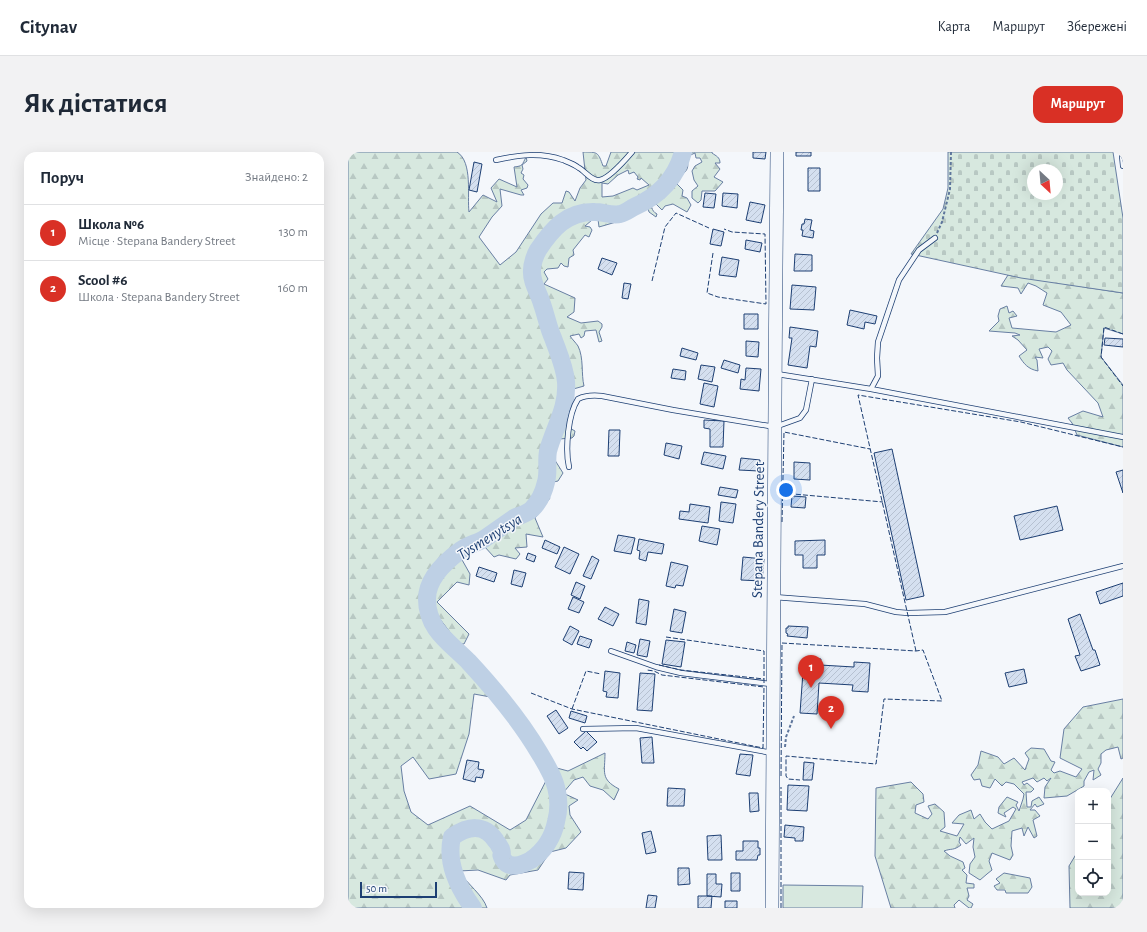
<!DOCTYPE html>
<html lang="uk">
<head>
<meta charset="utf-8">
<style>
	body { margin:0; font-family:"Alegreya Sans",sans-serif; background:#f2f2f3; color:#1f2937 }
	.controls { position:absolute; right:12px; bottom:12px; display:grid; overflow:hidden; border-radius:8px; box-shadow:0 4px 16px #0002 }
	.controls button { width:36px; height:36px; display:grid; place-items:center; padding:0; border:0; border-bottom:1px solid #e0e1e3; background:#fff; color:#1f2937; font:20px sans-serif }
	.compass { position:absolute; left:679px; top:12px; width:36px; height:36px; border-radius:50%; background:#fff; box-shadow:0 4px 16px #0002; rotate:154deg }
	.scale { position:absolute; left:12px; bottom:10px; width:77px; box-sizing:border-box; padding-left:4px; border:2px solid #1d3f73; border-top:0; font-size:11px; line-height:14px; white-space:nowrap; color:#1d3f73; -webkit-text-stroke:3px #f4f7fb; paint-order:stroke }
	.you { position:absolute; left:438px; top:338px; width:14px; height:14px; margin:-10px; border:3px solid #fff; border-radius:50%; background:#1a73e8; box-shadow:0 0 0 6px #1a73e833 }
	.badge { display:grid; place-items:center; width:26px; height:26px; border-radius:50%; background:#d93025; color:#fff; font-size:13px; font-weight:700 }
	.pin { position:absolute; translate:-50% -33px; filter:drop-shadow(0 1px 2px #0008) }
	.pin::after { content:''; position:absolute; top:21px; width:14px; height:12px; background:inherit; clip-path:polygon(0 0,100% 0,50% 100%) }
	.list { margin:0; padding:0; list-style:none }
	h2 { display:flex; justify-content:space-between; align-items:center; height:52px; margin:0; padding:0 16px; font-size:17px }
	h2 small { font-size:13px; font-weight:400; color:#747a83 }
	.list li { display:grid; grid-template-columns:26px 1fr auto; gap:12px; align-items:center; box-sizing:border-box; height:56px; padding:0 16px; border-top:1px solid #e0e1e3 }
	.list b { display:block; font-size:15px; white-space:nowrap }
	.list p { margin:0; font-size:13px; white-space:nowrap; color:#747a83 }
	.list em { font-size:13px; font-style:normal; color:#747a83 }
	.icon { flex:none; width:22px; height:22px; fill:none; stroke:currentColor; stroke-width:2; stroke-linecap:round; stroke-linejoin:round }
	.map { position:relative; flex:none; width:775px; height:756px; overflow:hidden; border-radius:12px }
	header { display:flex; align-items:center; gap:24px; box-sizing:border-box; height:56px; padding:0 20px; background:#fff; border-bottom:1px solid #e0e1e3 }
	header strong { font-size:19px }
	nav { display:flex; gap:22px; margin-inline-start:auto; font-size:14px }
	.intro { display:flex; align-items:center; justify-content:space-between; box-sizing:border-box; height:96px; padding:0 24px }
	h1 { margin:0; font-size:28px }
	.button { padding:10px 18px; border-radius:12px; background:#d93025; color:#fff; font-size:14px; font-weight:700 }
	main { display:flex; gap:24px; padding:0 24px }
	aside { flex:1; background:#fff; border-radius:12px; box-shadow:0 4px 16px #0002 }
	.map>svg:first-child { display:block }
	.forest { fill:url(#forest-firs); stroke:#687fa3; fill-rule:evenodd }
	.cemetery { fill:url(#cemetery-stones); stroke:#687fa3; fill-rule:evenodd }
	.park { fill:#d7e8df; stroke:#687fa3 }
	.lines { fill:none; stroke-linecap:round; stroke-linejoin:round }
	.river { stroke:#bed0e5; stroke-width:18 }
	.building { fill:url(#building-hatch); stroke:#1d3f73 }
	.service-casing { stroke:#1d3f73; stroke-width:6 }
	.secondary-casing { stroke:#1d3f73; stroke-width:14 }
	.path { stroke:#5e769c; stroke-width:2; stroke-dasharray:3 2; stroke-linecap:butt }
	.service { stroke:#f4f7fb; stroke-width:4.5 }
	.secondary { stroke:#f4f7fb; stroke-width:13 }
	.fence { stroke:#1d3f73; stroke-width:1; stroke-dasharray:5 2; stroke-linecap:butt }
	.labels { text-anchor:middle; stroke-width:3; stroke-linejoin:round; paint-order:stroke }
	.street-label { font-size:15px; fill:#1d3f73; stroke:#f4f7fb }
	.water-label { font-size:16px; font-style:italic; fill:#1d3f73; stroke:#f4f7fb }
</style>
</head>
<body>
<header>
<strong>Citynav</strong>
<nav><a>Карта</a><a>Маршрут</a><a>Збережені</a></nav>
</header>
<div class="intro"><h1>Як дістатися</h1><a class="button">Маршрут</a></div>
<main>
<aside>
<h2>Поруч<small>Знайдено: 2</small></h2>
<ul class="list">
<li><span class="badge">1</span><div><b>Школа №6</b><p>Місце · Stepana Bandery Street</p></div><em>130 m</em></li>
<li><span class="badge">2</span><div><b>Scool #6</b><p>Школа · Stepana Bandery Street</p></div><em>160 m</em></li>
</ul>
</aside>
<div class="map">
<svg width="775" height="756" viewBox="0 0 775 756">
	<defs>
		<pattern id="forest-firs" width="22" height="20" patternUnits="userSpaceOnUse"><rect width="22" height="20" fill="#d7e8df"/><path d="M5 1l3.5 6h-7zM16 11l3.5 6h-7z" fill="#b8c8c3"/></pattern>
		<pattern id="cemetery-stones" width="16" height="16" patternUnits="userSpaceOnUse"><rect width="16" height="16" fill="#d7e8df"/><path d="M2 7V4a2 2 0 0 1 4 0v3zM10 15v-3a2 2 0 0 1 4 0v3z" fill="#b8c8c3"/></pattern>
		<pattern id="building-hatch" width="6" height="6" patternUnits="userSpaceOnUse"><rect width="6" height="6" fill="#d5e0f0"/><path d="M-1 1l2-2M0 6l6-6M5 7l2-2" fill="none" stroke="#b6c1d1"/></pattern>
	</defs>
	<rect width="100%" height="100%" fill="#f4f7fb"/>
	<path class="forest" d="M0,0H109C125,10 119,44 121,60L135,43L149,50L143,36L151,27L169,35L166,15C175,14 174,13 178,5L179,9L174,13L175,17L173,21L176,23L175,27L180,33L179,36L173,38L176,43H173L152,37L154,54L144,65L131,85L152,113L168,100L193,62L205,51H214L218,39L221,40L227,49L232,36L238,28L235,0C250,0 250,0 255,14H258L263,0H364V1C368,4 372,5 372,11H367L372,17L366,25L375,30L367,39H354L353,48L350,51L344,46V39L350,34L346,28L344,19L347,14L354,10L352,6H348L347,1L338,5C343,18 337,20 328,28L329,32L335,38L334,44L339,46L343,53L339,60L325,52L317,54L314,58L303,47C303,53 303,59 309,62L308,65L301,60L299,52L296,47L292,56H279L275,68L251,75L250,67L244,68L237,74L242,75L244,78L241,85L237,83L225,98L226,103L221,106L220,115L216,114L213,111L210,116L199,117L196,120L200,127L196,132L227,146L226,160L219,165L233,171L250,169L254,172V175L251,180L254,189L251,190L248,178L237,179L236,184L233,186L231,182L222,184C224,187 228,191 230,194C236,206 233,222 236,234L211,241L209,260L218,274L227,279L226,284L224,286L211,287L198,294L215,321L210,329L192,333L202,346L187,366L195,385L178,382L179,395L167,396L172,402L168,407L151,403L146,405L136,394L113,406L122,422L121,433L109,430L89,450L121,482L116,492H111L85,458L76,460C89,490 125,522 148,546L126,542L121,582L108,622L81,627L65,605L53,614L56,639L63,660L80,673L122,654L162,678L178,668L205,615L220,619L257,601C257,620 252,627 271,637L266,648L255,638L242,634L235,625L226,628L215,641L230,648L221,654L222,663L233,680L218,696L202,700L190,718L162,723L158,728L130,718L111,719C119,732 135,743 139,756H0ZM280,18L281,22L286,20L290,25L289,27L292,28L293,26L301,33L289,38L285,36L265,44L254,45V31L260,32L270,23Z
		M660,123L775,141V182L756,176L753,205L775,233V295L729,283L724,271L720,266L735,259L755,265L750,251L719,218L715,211L703,213L700,207L704,199L700,195L691,197L695,206L687,205L689,208L690,219C680,217 676,212 671,204L679,198L670,188L664,184L672,183L667,181L641,179L651,169L650,164L652,157L659,154L661,161L665,159L669,164L661,166L664,176L708,180L723,173L713,160L695,153L699,141L688,134L680,131L673,142L670,136L653,134Z
		M775,547V606L773,607L770,595L758,598L753,602V611L750,617L753,623L745,628L746,618L741,620L736,629V634L719,644L696,646L697,635L703,626L699,629L696,626L689,630L685,626L674,630L676,633L679,631L686,637L683,640H678L679,655H683L684,649L691,645L696,652L689,655L687,652L682,658H687L692,664L685,668L689,684L686,686L680,675L676,684L674,676L664,679L663,694L665,703L662,708L644,701L641,709L644,718L639,722L632,728L621,721L622,712L627,705L625,695L626,686L618,692L612,685L611,690L613,693C605,699 604,696 596,699L602,704L615,710L617,716L614,718L619,723L618,731L626,732V736H619L621,744L619,748L625,752L623,756H621L611,748L606,753L607,756H543L527,704L528,636L563,630L575,642L576,650L568,653L567,661L580,667L584,662L580,654L587,652L596,660L597,675L592,679L609,684L616,672L604,671L611,663L623,658L626,667L632,662L637,670L644,677L661,669L668,657L665,655L656,661L658,665L650,661L651,655L659,645L670,650L668,653L671,659L675,647L676,642L666,632L658,630L654,634L647,627L642,636L634,634L632,627L626,628L623,623L630,613L633,599L650,605L656,612L666,606L677,618L681,607L677,601L683,596L696,597L703,609L707,610L703,618L706,621L712,619L728,625L734,617L712,606L716,577L735,555Z
		M775,626V756H722L721,714L730,699V741H760V650Z
		M656,721L682,726L684,735L680,741H658L657,738H649L646,734L652,731L648,727Z"/>
	<path class="cemetery" d="M600,0H765L775,66V141L673,126L563,102L595,57L600,36ZM685,18H709V42H685Z"/>
	<path class="park" d="M435,733L515,734L514,756H435Z"/>
	<g class="lines">
		<path class="river" d="M125,756C110,735 98,711 104,685C120,674 136,671 148,689C149,689 153,697 153,697C156,706 151,699 155,707C161,718 174,713 183,708C196,699 205,685 208,670C211,659 211,646 208,635C205,623 198,612 192,602C172,568 147,538 120,509C101,490 79,477 79,447C79,427 98,409 113,398C120,393 129,391 136,387C146,380 156,373 166,366C172,363 179,362 184,357C191,350 196,339 198,330C201,319 198,310 200,299C206,276 220,256 218,230C217,215 210,200 205,186C200,175 198,163 194,152C191,141 183,130 184,118C184,112 187,103 190,98C204,77 219,59 247,60C255,60 264,64 272,62C277,61 282,57 286,55C311,44 328,27 335,0"/>
	</g>
	<path class="building" d="M405,0H418L417,7L405,6Z
		M448,0H463V4H448Z
		M126,10L134,12L129,40L121,38Z
		M460,16H472V39H460Z
		M357,41L368,42L366,56L355,55Z
		M375,41L390,42L389,56L374,54Z
		M402,50L417,53L413,71L398,68Z
		M457,67L464,68L462,78L466,79L465,86L454,84L455,78H453L454,72H456Z
		M365,77L376,80L373,94L362,92Z
		M398,88L414,91L412,100L397,97Z
		M447,102L464,103V119H446Z
		M374,105L391,108L388,125L371,123Z
		M254,106L269,111L264,123L250,117Z
		M276,131L283,132L280,147L274,146Z
		M444,133L468,135L466,158L442,157Z
		M502,158L529,164L527,172L517,170L516,177L499,173Z
		M396,162H410V177H396Z
		M442,175L470,179L468,195L462,194L459,216L440,213L444,186H441Z
		M757,186L775,187V195L756,193Z
		M398,189L411,190L410,205L398,204Z
		M334,196L350,201L348,208L332,204Z
		M376,208L392,213L390,221L373,216Z
		M353,213L367,215L364,230L350,227Z
		M398,216L413,217L411,239L392,237L393,227L397,228Z
		M325,217L338,219L337,228L323,226Z
		M356,231L370,234L366,255L352,252Z
		M356,268L376,269L375,295H362V277L356,276Z
		M261,278H272L271,304H260Z
		M318,291L334,294L331,307L316,303Z
		M544,297L576,444L558,448L526,301Z
		M356,300L378,304L375,317L353,312Z
		M393,306L412,308L411,319L391,318Z
		M446,310L462,311V328L446,327Z
		M775,318V341L768,320Z
		M372,335L390,338L388,346L370,343Z
		M444,344L458,345L457,356L443,355Z
		M373,350L388,352L385,371L371,369Z
		M342,352L362,355L360,371L331,367L332,359L341,360Z
		M709,354L715,378L672,388L666,364Z
		M354,374L372,377L369,393L351,389Z
		M270,383L287,386L283,402L266,399Z
		M291,387L316,392L314,402L300,400L298,409L291,407L292,399L289,398Z
		M197,388L212,395L209,402L194,396Z
		M477,388V403H469V416H455V403H447V389Z
		M216,395L231,402L222,422L207,415Z
		M180,401L188,404L186,410L178,407Z
		M244,404L251,408L243,427L235,424Z
		M395,405L416,407L414,429L393,428Z
		M323,410L340,414L335,434L328,433L327,436L318,434Z
		M131,415L149,421L146,430L128,424Z
		M166,418L178,421L174,435L163,432Z
		M228,430L237,434L232,447L223,443Z
		M775,431V444L752,452L748,440Z
		M225,445L236,450L231,461L220,457Z
		M291,447L301,449L298,473L288,471Z
		M257,455L271,462L265,474L250,467Z
		M326,457L338,460L334,481L322,479Z
		M732,462L745,498H747L752,513L733,519L727,504L732,503L720,467Z
		M222,474L231,479L224,493L215,488Z
		M440,474L460,475L459,486L439,484L440,482L438,481V476H440Z
		M232,484L244,488L241,496L229,492Z
		M292,487L302,489L299,505L289,503Z
		M318,488L337,490L333,515L314,512Z
		M279,490L288,493L286,501L277,499Z
		M456,506L473,507L472,513L506,515V510L522,511L520,540L504,539L505,533L471,531L469,562L452,561Z
		M676,517L679,531L661,535L657,521Z
		M257,519L272,521L270,546L258,545L259,540L255,539Z
		M292,521L307,522L304,559L289,558Z
		M208,558L220,576L211,582L199,564Z
		M223,559L239,564L237,571L221,566Z
		M238,579L249,590L239,599L235,595L233,597L226,590Z
		M304,585L306,611H294L292,586Z
		M392,602L405,603L402,624L388,622Z
		M119,608L131,610L130,617L136,618L134,626L128,625L127,630L115,627Z
		M456,610L466,611L464,628H455Z
		M440,633L461,634L459,659L439,658Z
		M320,636L337,637L336,654H319Z
		M401,641H410L411,659L402,660Z
		M437,673L456,675L455,689H447V686L436,685Z
		M303,679L308,700L298,702L294,681Z
		M373,683L374,708H360L359,684Z
		M395,689H410V696H412V703H410L409,708H388V699H395Z
		M330,716H341L342,732L330,733Z
		M221,720L236,721L235,738L220,737Z
		M383,721H392V739H383Z
		M359,722H368V732H374L373,745L359,744Z
		M300,743L309,744L307,756H298Z
		M350,744H364L363,756H350Z
		M377,749H389V756H377Z"/>
	<g class="lines">
		<g class="service-casing">
			<path id="service" d="M774,4L775,14
				M148,8C171,3 192,0 215,8C220,10 226,12 231,16C237,19 244,30 252,28C261,26 278,7 284,0
				M429,222L523,237L775,285
				M523,237L530,224L529,206L530,190L551,128L571,98L587,86
				M221,315C217,297 220,262 230,247C238,243 245,243 254,244L325,258L427,275L452,266L458,258L464,227
				M426,445L517,452L548,460L560,461L597,460L775,414
				M263,499L308,515L333,521L423,532
				M235,577L288,576L424,601"/>
		</g>
		<g class="secondary-casing">
			<path id="secondary" d="M424,756C424,504 427,252 429,0"/>
		</g>
		<path class="path" d="M589,81L594,70L602,37L603,0
			M437,595L438,585L446,564"/>
		<use href="#service" class="service"/>
		<use href="#secondary" class="secondary"/>
		<path class="fence" d="M365,101L359,141L370,145L418,152L417,82L384,80L376,77
			M304,129L317,75L328,61L361,76
			M775,182L756,175L753,205L775,234
			M434,341L535,350
			M434,370L436,280L522,297
			M318,485L416,499V532
			M568,499L510,243L673,270L775,295
			M311,513L333,518L416,527
			M183,541L224,557L415,596L416,535L314,523L306,519L299,518
			M224,557L238,519L253,522
			M433,624L434,491L568,499L575,498L594,549L536,547L528,612L438,604V624L440,627L452,628
			M433,756V635"/>
	</g>
	<g class="labels">
		<g class="street-label">
			<text transform="translate(410 378) rotate(-89)" y="5">Stepana Bandery Street</text>
		</g>
		<g class="water-label">
			<text transform="translate(141 384) rotate(-32)" y="6">Tysmenytsya</text>
		</g>
	</g>
</svg>
<div class="controls">
<button>+</button>
<button>−</button>
<button><svg class="icon" aria-label="locate" viewBox="0 0 24 24"><circle cx="12" cy="12" r="6"/><path d="M12 2v4M12 18v4M2 12h4M18 12h4"/></svg></button>
</div>
<svg class="compass" viewBox="-18 -18 36 36"><path d="M0-13l5 13h-10z" fill="#e53935"/><path d="M0 13l5-13h-10z" fill="#747a83"/></svg>
<div class="scale">50 m</div>
<div class="you"></div>
<div class="pin badge" style="left:463px;top:536px">1</div>
<div class="pin badge" style="left:483px;top:577px">2</div>
</div>
</main>
</body>
</html>
